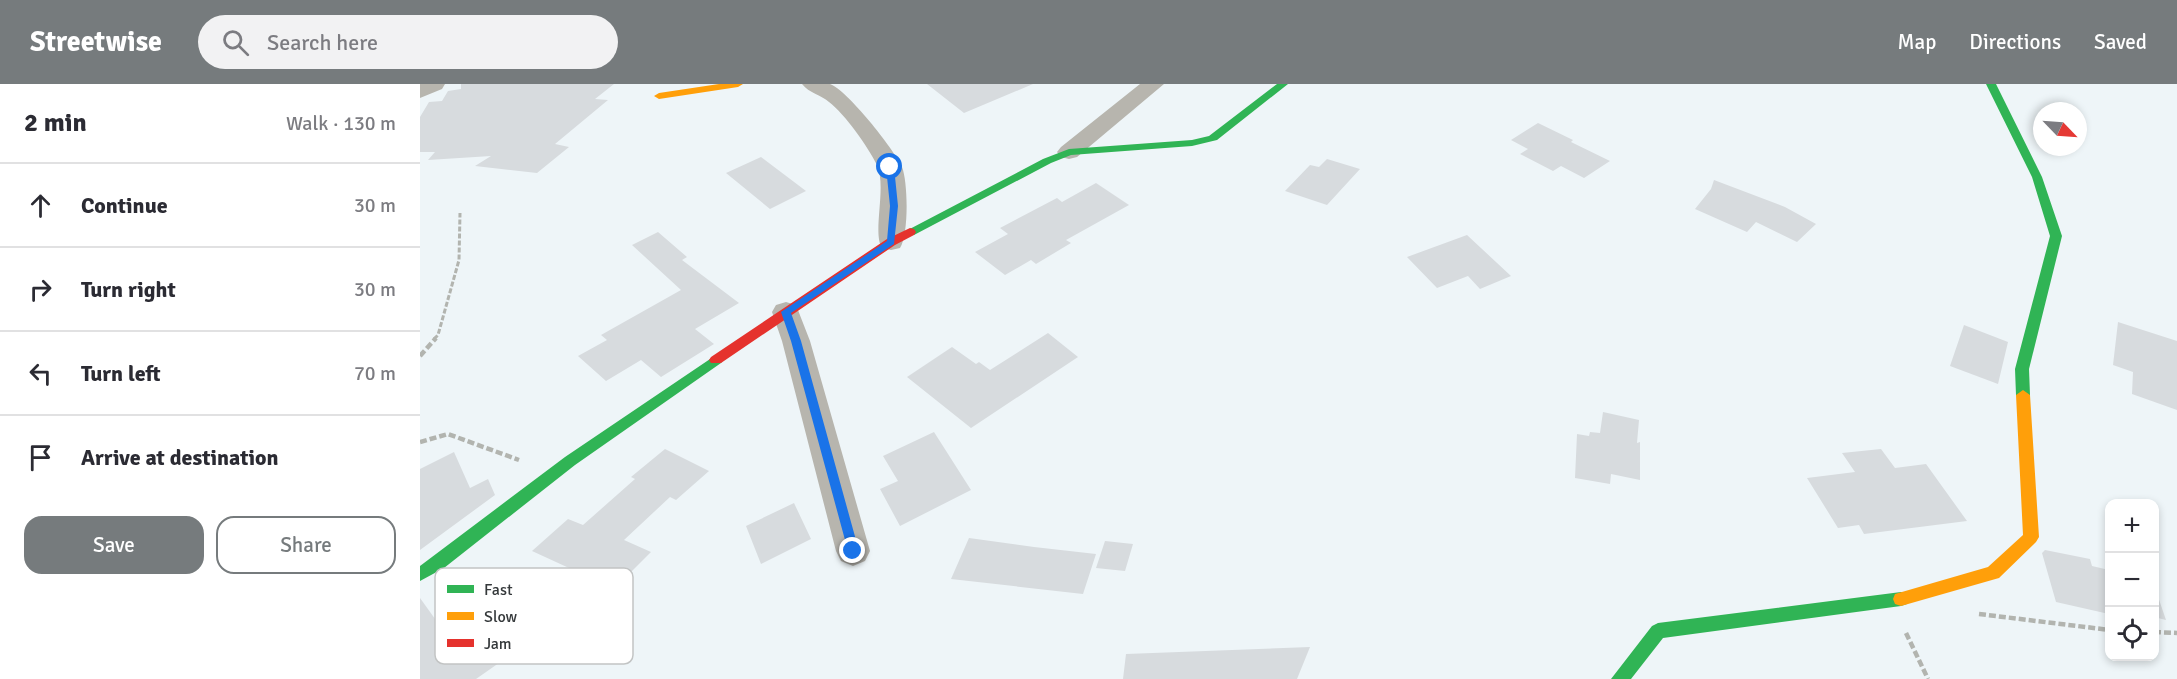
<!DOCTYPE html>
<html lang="en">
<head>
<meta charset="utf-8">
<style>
	body { margin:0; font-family:Signika,sans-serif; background:#f2f2f3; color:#2b2b33 }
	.controls { position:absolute; right:18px; bottom:18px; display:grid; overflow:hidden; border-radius:12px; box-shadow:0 3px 9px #0003 }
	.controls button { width:54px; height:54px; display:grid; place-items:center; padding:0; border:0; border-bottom:2px solid #e1e1e2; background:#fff; color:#2b2b33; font:30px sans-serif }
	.compass { position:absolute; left:1613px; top:18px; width:54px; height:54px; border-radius:50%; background:#fff; box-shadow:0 3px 9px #0003; rotate:115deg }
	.stop { position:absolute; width:18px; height:18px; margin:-14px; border:4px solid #1a73e8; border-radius:50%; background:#fff }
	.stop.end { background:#1a73e8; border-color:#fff; box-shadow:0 2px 6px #0008 }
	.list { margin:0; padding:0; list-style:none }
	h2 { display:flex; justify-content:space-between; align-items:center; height:78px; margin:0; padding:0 24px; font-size:26px }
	h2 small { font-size:20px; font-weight:400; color:#7c7c81 }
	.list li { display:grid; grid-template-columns:39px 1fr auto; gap:18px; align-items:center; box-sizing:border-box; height:84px; padding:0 24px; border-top:2px solid #e1e1e2 }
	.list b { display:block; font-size:22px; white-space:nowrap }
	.list em { font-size:20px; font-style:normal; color:#7c7c81 }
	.actions { display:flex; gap:12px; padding:18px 24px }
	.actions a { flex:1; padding:14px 0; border:2px solid #767b7d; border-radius:18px; text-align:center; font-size:21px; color:#767b7d }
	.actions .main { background:#767b7d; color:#fff }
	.icon { flex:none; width:33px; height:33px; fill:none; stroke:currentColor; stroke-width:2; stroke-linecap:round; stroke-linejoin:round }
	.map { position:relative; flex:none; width:1757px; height:595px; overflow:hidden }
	header { display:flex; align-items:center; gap:36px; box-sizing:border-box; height:84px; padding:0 30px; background:#767b7d; color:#fff }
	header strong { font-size:28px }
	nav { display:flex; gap:33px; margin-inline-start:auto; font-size:21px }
	.search { width:420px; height:54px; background:#f2f2f3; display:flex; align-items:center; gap:15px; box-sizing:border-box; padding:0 21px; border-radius:33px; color:#7c7c81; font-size:22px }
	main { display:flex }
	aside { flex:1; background:#fff }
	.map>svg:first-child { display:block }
	.building { fill:#d7dbde }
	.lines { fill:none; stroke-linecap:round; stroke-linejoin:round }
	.path-far1 { stroke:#b2b4af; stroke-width:3; stroke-dasharray:5 2; stroke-linecap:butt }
	.path { stroke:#b2b4af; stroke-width:4.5; stroke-dasharray:7 3; stroke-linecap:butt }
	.street { fill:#b7b5ae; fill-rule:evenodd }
	.fast { fill:#30b455; fill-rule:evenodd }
	.slow { fill:#ff9f0a; fill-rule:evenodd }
	.jam { fill:#e5322d; fill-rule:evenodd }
	.route { fill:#1a73e8 }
	.key { fill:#fff; stroke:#c2c4c4; stroke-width:1.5 }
	.key-label { font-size:16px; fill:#35393b }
</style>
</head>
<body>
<header>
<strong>Streetwise</strong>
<div class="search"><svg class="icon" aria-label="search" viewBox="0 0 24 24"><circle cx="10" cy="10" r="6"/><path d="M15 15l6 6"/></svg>Search here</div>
<nav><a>Map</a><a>Directions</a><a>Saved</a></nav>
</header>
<main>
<aside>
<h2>2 min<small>Walk · 130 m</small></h2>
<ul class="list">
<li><svg class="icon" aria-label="ahead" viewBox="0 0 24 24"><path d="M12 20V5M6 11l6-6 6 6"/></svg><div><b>Continue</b></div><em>30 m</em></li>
<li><svg class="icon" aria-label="right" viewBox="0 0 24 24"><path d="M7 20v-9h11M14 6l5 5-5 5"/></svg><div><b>Turn right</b></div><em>30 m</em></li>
<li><svg class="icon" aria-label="left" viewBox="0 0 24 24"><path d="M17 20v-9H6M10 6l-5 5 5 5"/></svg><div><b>Turn left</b></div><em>70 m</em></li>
<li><svg class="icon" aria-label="arrive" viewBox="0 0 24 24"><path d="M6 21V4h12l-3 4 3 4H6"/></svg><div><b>Arrive at destination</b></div></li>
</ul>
<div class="actions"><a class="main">Save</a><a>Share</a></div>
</aside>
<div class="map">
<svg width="1757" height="595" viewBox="0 0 1757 595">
	<rect width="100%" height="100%" fill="#eef5f8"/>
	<path class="building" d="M41,0H194L175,15L188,16L135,60L149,63L117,89L55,82L71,72L8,76L15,68H0V33L9,18L22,17L28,7L41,5Z
		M507,0H613L544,29Z
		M1118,39L1153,56L1151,58L1190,77L1164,94L1141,82L1133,87L1100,70L1108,65L1091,56Z
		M341,73L386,107L350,125L306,89Z
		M907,75L940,85L907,121L865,107L890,81L899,83Z
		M1294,96L1365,123L1396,140L1377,158L1336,138L1327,148L1275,125L1291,105Z
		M676,99L709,121L646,156L651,159L616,180L611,176L585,191L555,168L588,150L580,144L637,114L642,118Z
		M238,148L267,173L262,176L319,219L275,245L294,260L241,293L221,276L186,297L158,272L187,256L181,251L261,206L212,161Z
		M1047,151L1091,192L1060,205L1048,192L1017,204L987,173Z
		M1698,238L1757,257V326L1712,310L1713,288L1693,281Z
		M1544,241L1588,258L1578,300L1530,282Z
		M628,249L658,273L551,344L487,293L532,263L556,280L559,278L570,286Z
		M1183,328L1219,336L1217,359L1220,358V396L1191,390L1190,400L1155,394L1157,350L1169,352L1170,348L1180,349Z
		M514,348L551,406L480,442L460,405L478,397L463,372Z
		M245,365L289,387L256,416L250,413L204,456L231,468L201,498L180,489L173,495L112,467L148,435L163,441L215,395L211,393Z
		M1461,365L1475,384L1506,380L1547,437L1444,450L1439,441L1418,444L1387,394L1435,388L1422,369Z
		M34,368L50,404L68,395L75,411L0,466V385Z
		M374,419L391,455L341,480L326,442Z
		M549,454L614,463L676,470L663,510L531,495Z
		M685,457L713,460L705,487L676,484Z
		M1625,466L1670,475L1672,482L1689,486V530L1636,518L1622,469Z
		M1734,501L1746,536L1734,533Z
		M0,514L23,546L64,520L99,565L56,595H0Z
		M890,563L877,595H703L706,570Z"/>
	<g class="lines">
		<path class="path-far1" d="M14,255L18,251L39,176L40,129"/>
		<path class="path" d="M0,272L16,254
			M0,358L28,350L99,376
			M1559,530L1690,546
			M1734,548L1757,549
			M1486,549L1508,595"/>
		<path class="street" d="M0,0H25L22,5L0,14Z
			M382,0C391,0 402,0 410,0C427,6 474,65 482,83C488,98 489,150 480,164L471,166L462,164C452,149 467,103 457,81C448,63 425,30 409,18C401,11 389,9 382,0Z
			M720,0H744L657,73L649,75L641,73L637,68L641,63Z
			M366,218L376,221L390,257L450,467L445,477L433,482L421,477L416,467L362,257L352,228L356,221Z"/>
		<path class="fast" d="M857,0H868L797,56L772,62L651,71L631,79L494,151H486L484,148L623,75L649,65L772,56L789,52Z
			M1566,0H1576L1622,93L1642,152L1609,285L1610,311L1603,316L1596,311L1595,285L1630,152L1612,93Z
			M296,271L301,273L303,276L301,279L155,381L24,484L0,497V482L145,373Z
			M1481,508L1487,510L1489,515L1487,520L1481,522L1243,554L1211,595H1191L1232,542L1238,539Z"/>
		<path class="slow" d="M299,0H323L318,3L239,15L234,12L239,9Z
			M1603,306L1610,311L1619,453L1616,458L1579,494L1481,522L1475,520L1473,515L1475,510L1568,483L1603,451L1596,311Z"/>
		<path class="jam" d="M490,144L494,145L496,148L494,151L475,161L301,279H291L289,276L291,273L467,155Z"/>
	</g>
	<path class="route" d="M470,80L474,83L478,122L474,160L371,229L381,257L439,467L433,472L428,467L371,257L361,228L467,157L470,122L466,83Z"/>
	<rect x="15" y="484" width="198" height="96" rx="9" class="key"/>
	<rect x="27" y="501" width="27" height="8" fill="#30b455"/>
	<rect x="27" y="528" width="27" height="8" fill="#ff9f0a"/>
	<rect x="27" y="555" width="27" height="8" fill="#e5322d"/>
	<g class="key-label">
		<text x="64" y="511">Fast</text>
		<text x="64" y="538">Slow</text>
		<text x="64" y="565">Jam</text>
	</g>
</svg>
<div class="controls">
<button>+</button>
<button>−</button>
<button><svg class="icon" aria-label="locate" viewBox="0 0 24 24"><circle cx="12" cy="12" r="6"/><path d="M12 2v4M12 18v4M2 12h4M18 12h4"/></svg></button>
</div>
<svg class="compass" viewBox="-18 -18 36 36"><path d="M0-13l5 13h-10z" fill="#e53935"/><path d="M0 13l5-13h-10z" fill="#7c7c81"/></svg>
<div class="stop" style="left:470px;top:83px"></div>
<div class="stop end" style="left:433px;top:467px"></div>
</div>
</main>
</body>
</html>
